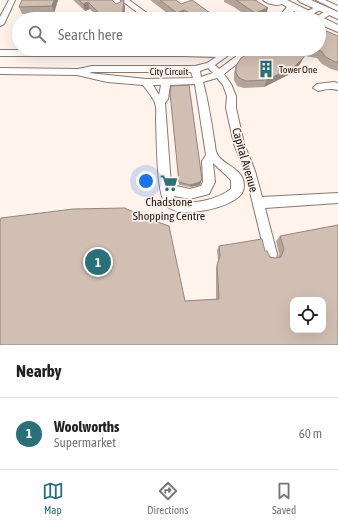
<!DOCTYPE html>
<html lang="en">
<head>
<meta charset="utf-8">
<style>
	body { margin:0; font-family:"Asap Condensed",sans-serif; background:#f6f6f6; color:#222 }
	.controls { position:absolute; right:12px; bottom:12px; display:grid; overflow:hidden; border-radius:8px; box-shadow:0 4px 16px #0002 }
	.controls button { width:36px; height:36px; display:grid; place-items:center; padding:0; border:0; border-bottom:1px solid #e0e0e0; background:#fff; color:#222; font:20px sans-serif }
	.you { position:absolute; left:146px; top:181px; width:14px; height:14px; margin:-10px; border:3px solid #fff; border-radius:50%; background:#1a73e8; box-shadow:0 0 0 6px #1a73e833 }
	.badge { display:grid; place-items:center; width:26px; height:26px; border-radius:50%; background:#287179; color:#fff; font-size:13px; font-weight:700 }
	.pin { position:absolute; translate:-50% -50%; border:2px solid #fff; box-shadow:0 1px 4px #0006 }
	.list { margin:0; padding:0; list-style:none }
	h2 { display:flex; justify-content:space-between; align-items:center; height:52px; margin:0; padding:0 16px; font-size:17px }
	h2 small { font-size:13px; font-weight:400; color:#767676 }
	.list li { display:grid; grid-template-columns:26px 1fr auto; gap:12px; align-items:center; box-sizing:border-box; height:72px; padding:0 16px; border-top:1px solid #e0e0e0 }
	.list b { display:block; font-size:15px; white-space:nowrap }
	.list p { margin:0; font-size:13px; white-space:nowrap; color:#767676 }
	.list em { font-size:13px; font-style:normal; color:#767676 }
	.icon { flex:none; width:22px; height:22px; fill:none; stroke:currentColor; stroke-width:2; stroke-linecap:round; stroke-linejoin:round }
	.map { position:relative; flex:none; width:338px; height:345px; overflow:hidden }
	.search { position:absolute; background:#fff; box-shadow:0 4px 16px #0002; left:12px; right:12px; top:12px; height:44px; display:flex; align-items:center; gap:10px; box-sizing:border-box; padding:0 14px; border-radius:22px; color:#767676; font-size:15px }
	.sheet { height:124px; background:#fff }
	nav { display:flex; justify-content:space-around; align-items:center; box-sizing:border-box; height:56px; border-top:1px solid #e0e0e0; background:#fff; font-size:11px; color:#767676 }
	nav a { display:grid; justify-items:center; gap:2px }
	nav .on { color:#287179 }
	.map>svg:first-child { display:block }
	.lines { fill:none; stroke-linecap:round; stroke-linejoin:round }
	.minor-casing { stroke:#89796e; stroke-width:2 }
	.highway-casing { stroke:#89796e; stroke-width:2 }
	.minor { fill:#fff; fill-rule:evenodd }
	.highway { fill:#fff; fill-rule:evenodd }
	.wall { fill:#b5a49a }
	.shaded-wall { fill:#93867d }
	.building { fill:#d2bfb3; stroke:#93867d; fill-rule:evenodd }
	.labels { text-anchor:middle; stroke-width:3.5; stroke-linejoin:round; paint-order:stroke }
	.far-poi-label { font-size:10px; fill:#1d1712; stroke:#fff3ec; text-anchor:start }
	.far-street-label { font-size:10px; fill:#1d1712; stroke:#fff3ec }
	.street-label { font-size:12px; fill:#1d1712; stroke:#fff3ec }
	.poi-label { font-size:12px; fill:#1d1712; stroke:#fff3ec }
</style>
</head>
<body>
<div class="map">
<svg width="338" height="345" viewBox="0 0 338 345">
	<rect width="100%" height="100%" fill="#fff3ec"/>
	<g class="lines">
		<g class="minor-casing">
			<path id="minor" d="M9,0H15L4,24L0,26V17Z
				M121,0H129L155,19H146Z
				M263,0H283L286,2C279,7 269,5 263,0Z
				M316,0H325L338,6V11Z
				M317,6H320L324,8L303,19H293Z
				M327,10H333L334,12L320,21L319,19H313Z
				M228,49H237L215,65L219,69L246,49H256L224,74L231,84L236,96V108L244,144L255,171L262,197L338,193V203L265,208L277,254L276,259L271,260L266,259L265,254L245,171L234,144L226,108L227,96L223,85L217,78L203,82C208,100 211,120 214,139C215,143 215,150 217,154C224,167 249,169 243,191C238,207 178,221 166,205C156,193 157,138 156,121C156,116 157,108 155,103C153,97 147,91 143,85L107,82L77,75L0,74V68L78,69L92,66H195L207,63L216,57L182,56H0V50H182L223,52ZM208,68L213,73L201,77L200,71ZM92,72H191L193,78L146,79L89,73ZM195,84L206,155L202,161L203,182L201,186L190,189L171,185L165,103L168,99L170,85ZM153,85H161L159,95ZM213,163L231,180V189C219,199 189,207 175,199L174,196L190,199L209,194L215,182Z
				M334,82L338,83V90C330,88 326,89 318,91L313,88L317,84Z"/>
		</g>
		<g class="highway-casing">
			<path id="highway" d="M275,0H287L338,25V32L319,24V19H309L294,11L287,19H277L287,7Z
				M298,0H311L338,12V19L300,2Z"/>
		</g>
		<use href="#minor" class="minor"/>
		<use href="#highway" class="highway"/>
	</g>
	<path class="wall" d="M58,0L54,13L22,14L19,7Z
		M73,0H112L116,4L125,7L124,19H99L90,9L85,11Z
		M150,0H176L181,4L224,19H187L184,17L179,19H175Z
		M224,0H255L266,15L257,19H251L234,7L224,2Z
		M338,36V71L331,69L322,64L317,58L304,56L300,64L292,73L264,87L244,88L237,86L234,80V73L236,66L256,49H319Z
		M170,93L202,179L200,185L190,187L179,185Z
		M280,236L338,345L185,301L216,299V269L218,260L217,250L219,246L265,251L270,257L275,258L278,257L279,254L276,241Z"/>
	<path class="shaded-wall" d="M54,0H58L54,13L52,6Z
		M124,0L125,7L124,19H122Z
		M88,2L90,9L85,11L83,4Z
		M268,8L266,15L257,19H254L255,13Z
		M184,10V17L179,19H177V13Z
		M304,57L300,64L292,73L264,87L267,80Z
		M202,179L200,185L190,187V185Z"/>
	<path class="building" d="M22,0H54L52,6L19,7Z
		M79,0H112L116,4L124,0L122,19H105L88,2L83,4Z
		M160,0H176L181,4L192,0L213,15L216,14L224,19H200L184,10L177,13Z
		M236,0H255L268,8L255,13Z
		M319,28L338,36V62H335L326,57L321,51L310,49H319Z
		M256,49H306L304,57L295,66L267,80L246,81L239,78L236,73V66L241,58Z
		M189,85L202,179L200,182L190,185L179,182L170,93L171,86Z
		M125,208L146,218L169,226L185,301L219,299L217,265L220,256L219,246L262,239L265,251H267L270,257L275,258L281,257L284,249L280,236L338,225V345H0V222L1,218L73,209ZM293,300H323V330H293Z"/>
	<defs>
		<g id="building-bare" transform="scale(1.38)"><path d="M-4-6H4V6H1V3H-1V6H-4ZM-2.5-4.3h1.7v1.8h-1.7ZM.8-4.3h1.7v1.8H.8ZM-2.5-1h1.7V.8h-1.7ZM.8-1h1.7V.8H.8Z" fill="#287179" stroke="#fff3ec" stroke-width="2.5" paint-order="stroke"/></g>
		<g id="supermarket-bare" transform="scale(1.38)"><path d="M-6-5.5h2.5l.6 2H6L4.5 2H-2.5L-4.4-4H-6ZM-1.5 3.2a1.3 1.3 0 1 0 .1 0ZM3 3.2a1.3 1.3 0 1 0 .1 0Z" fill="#287179" stroke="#fff3ec" stroke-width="2.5" paint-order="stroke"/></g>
	</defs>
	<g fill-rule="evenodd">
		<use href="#building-bare" x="266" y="69"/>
		<use href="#supermarket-bare" x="169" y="183"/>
	</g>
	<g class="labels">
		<g class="far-poi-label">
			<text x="279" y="73">Tower One</text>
		</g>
		<g class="far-street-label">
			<text x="169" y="75">City Circuit</text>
		</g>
		<g class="street-label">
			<text transform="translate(245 160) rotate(74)" y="4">Capital Avenue</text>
		</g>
		<g class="poi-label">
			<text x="169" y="206">Chadstone<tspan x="169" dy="14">Shopping Centre</tspan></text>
		</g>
	</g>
</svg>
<div class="controls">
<button><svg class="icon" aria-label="locate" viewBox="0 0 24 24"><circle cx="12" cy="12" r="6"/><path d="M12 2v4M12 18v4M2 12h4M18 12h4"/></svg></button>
</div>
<div class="you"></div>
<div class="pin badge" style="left:98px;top:262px">1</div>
<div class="search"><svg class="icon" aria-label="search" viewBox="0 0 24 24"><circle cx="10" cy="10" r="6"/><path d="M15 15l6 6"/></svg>Search here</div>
</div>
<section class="sheet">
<h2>Nearby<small></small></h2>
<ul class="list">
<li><span class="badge">1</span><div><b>Woolworths</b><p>Supermarket</p></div><em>60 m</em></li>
</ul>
</section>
<nav>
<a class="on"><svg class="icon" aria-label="map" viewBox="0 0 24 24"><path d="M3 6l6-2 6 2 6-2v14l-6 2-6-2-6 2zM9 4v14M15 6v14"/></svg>Map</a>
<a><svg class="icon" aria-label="directions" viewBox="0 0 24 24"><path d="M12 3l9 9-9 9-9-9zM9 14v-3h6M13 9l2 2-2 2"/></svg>Directions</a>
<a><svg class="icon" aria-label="saved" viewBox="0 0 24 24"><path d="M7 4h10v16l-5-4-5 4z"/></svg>Saved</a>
</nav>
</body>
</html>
